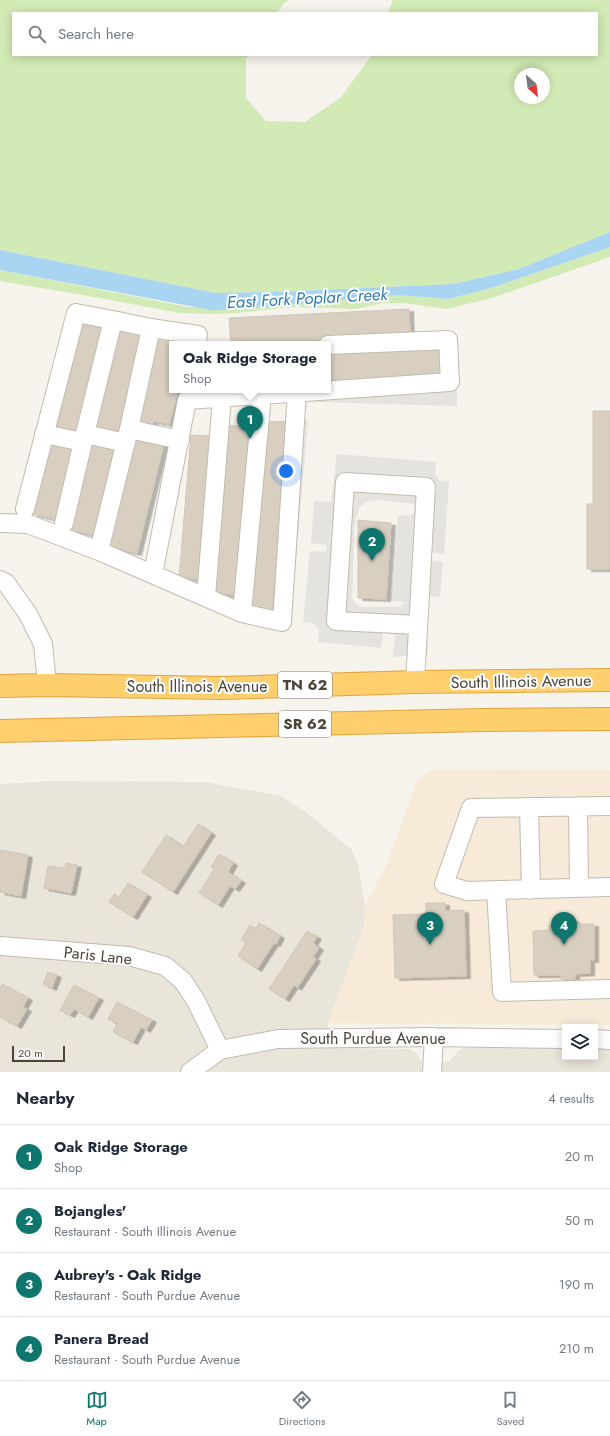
<!DOCTYPE html>
<html lang="en">
<head>
<meta charset="utf-8">
<style>
	body { margin:0; font-family:Jost,sans-serif; background:#f2f2f3; color:#1f2937 }
	.controls { position:absolute; right:12px; bottom:12px; display:grid; overflow:hidden; border-radius:0px; box-shadow:0 2px 10px #0003 }
	.controls button { width:36px; height:36px; display:grid; place-items:center; padding:0; border:0; border-bottom:1px solid #e0e1e3; background:#fff; color:#1f2937; font:20px sans-serif }
	.compass { position:absolute; left:514px; top:68px; width:36px; height:36px; border-radius:50%; background:#fff; box-shadow:0 2px 10px #0003; rotate:152deg }
	.scale { position:absolute; left:12px; bottom:10px; width:53px; box-sizing:border-box; padding-left:4px; border:2px solid #4b4439; border-top:0; font-size:11px; line-height:14px; white-space:nowrap; color:#4b4439; -webkit-text-stroke:3px #fff; paint-order:stroke }
	.you { position:absolute; left:286px; top:471px; width:14px; height:14px; margin:-10px; border:3px solid #fff; border-radius:50%; background:#1a73e8; box-shadow:0 0 0 6px #1a73e833 }
	.badge { display:grid; place-items:center; width:26px; height:26px; border-radius:50%; background:#0f766e; color:#fff; font-size:13px; font-weight:700 }
	.pin { position:absolute; translate:-50% -33px; filter:drop-shadow(0 1px 2px #0008) }
	.pin::after { content:''; position:absolute; top:21px; width:14px; height:12px; background:inherit; clip-path:polygon(0 0,100% 0,50% 100%) }
	.popup { position:absolute; left:169px; top:341px; width:162px; height:52px; box-sizing:border-box; display:grid; place-content:center; border-radius:0px; background:#fff; filter:drop-shadow(0 1px 3px #0005); font-size:13px; white-space:nowrap; color:#747a83 }
	.popup b { font-size:15px; color:#1f2937 }
	.popup::after { content:''; position:absolute; left:50%; top:100%; margin-left:-8px; border:8px solid transparent; border-top-color:#fff }
	.list { margin:0; padding:0; list-style:none }
	h2 { display:flex; justify-content:space-between; align-items:center; height:52px; margin:0; padding:0 16px; font-size:17px }
	h2 small { font-size:13px; font-weight:400; color:#747a83 }
	.list li { display:grid; grid-template-columns:26px 1fr auto; gap:12px; align-items:center; box-sizing:border-box; height:64px; padding:0 16px; border-top:1px solid #e0e1e3 }
	.list b { display:block; font-size:15px; white-space:nowrap }
	.list p { margin:0; font-size:13px; white-space:nowrap; color:#747a83 }
	.list em { font-size:13px; font-style:normal; color:#747a83 }
	.icon { flex:none; width:22px; height:22px; fill:none; stroke:currentColor; stroke-width:2; stroke-linecap:round; stroke-linejoin:round }
	.map { position:relative; flex:none; width:610px; height:1072px; overflow:hidden }
	.search { position:absolute; background:#fff; box-shadow:0 2px 10px #0003; left:12px; right:12px; top:12px; height:44px; display:flex; align-items:center; gap:10px; box-sizing:border-box; padding:0 14px; border-radius:0px; color:#747a83; font-size:15px }
	.sheet { height:308px; background:#fff }
	nav { display:flex; justify-content:space-around; align-items:center; box-sizing:border-box; height:56px; border-top:1px solid #e0e1e3; background:#fff; font-size:11px; color:#747a83 }
	nav a { display:grid; justify-items:center; gap:2px }
	nav .on { color:#0f766e }
	.map>svg:first-child { display:block }
	.residential { fill:#eae5da }
	.commercial { fill:#f7ead8 }
	.green { fill:#d2eab5; fill-rule:evenodd }
	.parking { fill:#e5e3e0; fill-rule:evenodd }
	.water { fill:#a9d4f2 }
	.building { fill:#d8cfc1; stroke:#d3c7b4; filter:url(#shadow) }
	.lines { fill:none; stroke-linecap:round; stroke-linejoin:round }
	.minor-casing { stroke:#c2bbae; stroke-width:20 }
	.highway-casing { stroke:#e0a43c; stroke-width:24 }
	.minor { stroke:#fff; stroke-width:18 }
	.highway { stroke:#ffcf6e; stroke-width:22 }
	.labels { text-anchor:middle; stroke-width:4; stroke-linejoin:round; paint-order:stroke }
	.shield { fill:#fff; stroke:#817c74; stroke-width:1 }
	.shield-label { font-size:15px; font-weight:bold; fill:#4b4439 }
	.street-label { font-size:16px; fill:#4b4439; stroke:#fff }
	.water-label { font-size:17px; font-style:italic; fill:#2e7ab2; stroke:#fff }
</style>
</head>
<body>
<div class="map">
<svg width="610" height="1072" viewBox="0 0 610 1072">
	<defs>
		<filter id="shadow"><feDropShadow dx="4.5" dy="2.5" stdDeviation="0" flood-color="#0004"/></filter>
	</defs>
	<rect width="100%" height="100%" fill="#f6f3ec"/>
	<path class="residential" d="M53,781L206,782L281,796L307,813L352,850L358,865L365,906L364,927L328,1023L327,1048L410,1049L416,1053L423,1063L450,1061L459,1050L464,1048H565V1057H595V1048H610V1072H0V784Z"/>
	<path class="commercial" d="M499,769L610,770V1025L328,1023L364,927L365,906L386,866L418,779L431,770Z"/>
	<path class="green" d="M0,0H289L284,3L277,13H13V55H249L246,59V98L266,121L305,122L341,97L372,55H597V13H388L393,0H610V232L519,269L453,284L276,292L216,293L0,250ZM520,74H544V98H520Z
		M610,247V257L492,298L447,309L404,303H384L356,309L293,307L236,313L213,314L180,313L83,295L0,281V270L188,307L332,301L396,295L449,299L494,287Z"/>
	<path class="parking" d="M457,387V406L312,402L313,394Z
		M299,419L308,420L293,595Z
		M337,454L436,462L435,474L440,481L449,482L444,554L428,552V560L443,562L440,597L425,596L428,654L393,657L395,635L383,632L381,648L318,642L319,630L313,623L303,622L310,551L326,552L327,545L311,543L314,501L331,502ZM378,500L414,504V513L409,516L398,515L391,601L405,602L400,607H361L356,604L352,598L355,521L357,514L360,507L366,502Z"/>
	<path class="water" d="M610,232V247L494,287L449,299L396,295L232,310H211L0,270V250L216,293L276,292L453,284L519,269Z"/>
	<path class="building" d="M409,309L410,336L264,344H231L229,318Z
		M78,322L102,327L78,438L52,430Z
		M118,327L142,333L119,431L107,429L106,433L93,430Z
		M157,334L190,342L189,344H172V390H178L169,424L153,421L152,427L135,423Z
		M441,345L444,377L328,383V352Z
		M593,411H610V569H587V504H593Z
		M266,421L288,422L272,611L251,609Z
		M227,425L249,427L235,595L214,593Z
		M191,435L210,436L199,579L179,578Z
		M148,439L164,443L137,553L107,546L133,440L147,443Z
		M103,442L115,445L93,535L68,529L90,445L102,448Z
		M50,443L74,449L58,520L33,514Z
		M358,520L391,523L386,599L358,598Z
		M198,824L211,833L173,892L142,872L166,835L183,847Z
		M0,850L28,855L21,896L0,892Z
		M219,854L233,863L228,872L241,881L235,889L230,886L218,905L199,893L214,869L211,867Z
		M66,863L77,865L71,893L44,888L48,866L65,868Z
		M128,883L147,895L133,917L109,902L114,894L119,897Z
		M426,903H445V911L464,910L466,976L395,978L393,915L426,914Z
		M574,919L576,924H594V960H590V973L575,974V979H561L560,975H534L533,931L549,930V925L554,926V924Z
		M259,923L280,936L276,944L274,943L257,969L238,956L246,943L241,940L250,925L256,929Z
		M307,931L317,937L313,943L319,948L313,957L316,959L297,988L294,985L285,999L269,989Z
		M48,972L57,975L52,988L43,984Z
		M2,984L28,998L23,1007L27,1009L17,1026L0,1017V988Z
		M74,985L99,998L88,1017L74,1009L70,1015L60,1010Z
		M117,1002L152,1020L146,1030L141,1027L133,1042L113,1032L117,1023L108,1019Z"/>
	<g class="lines">
		<g class="minor-casing">
			<path id="minor" d="M129,429L151,328L198,335L196,344
				M44,434L83,442L85,434L126,443
				M85,434L113,320L151,328
				M180,440L129,429L99,551L242,613L282,622L297,392
				M25,509L76,313L113,320
				M0,523L28,524L99,551
				M64,523L83,442
				M153,574L187,400L450,382L448,340L328,345
				M0,580L6,583L28,614L43,644L47,685
				M206,597L222,398
				M242,613L262,395
				M415,682L426,487L345,482L336,621L418,625
				M578,806L579,888
				M610,806L471,808L444,884L467,891L610,887
				M529,807L531,890
				M496,890L502,992L610,989
				M0,946L129,956L165,966L183,981L196,1001L220,1050
				M595,1039L610,1040
				M190,1072L220,1050L278,1039L434,1037L565,1039
				M432,1072L434,1037"/>
		</g>
		<g class="highway-casing">
			<path id="highway" d="M0,686L47,685L223,688L415,682L610,680
				M0,731L482,720L610,719"/>
		</g>
		<use href="#minor" class="minor"/>
		<use href="#highway" class="highway"/>
	</g>
	<g class="labels">
		<g class="shield">
			<rect x="278" y="672" width="54" height="26" rx="3"/>
			<rect x="279" y="711" width="52" height="26" rx="3"/>
		</g>
		<g class="shield-label">
			<text x="305" y="690">TN 62</text>
			<text x="305" y="729">SR 62</text>
		</g>
		<g class="street-label">
			<text transform="translate(521 681) rotate(-1)" y="6">South Illinois Avenue</text>
			<text x="197" y="692">South Illinois Avenue</text>
			<text transform="translate(98 955) rotate(6)" y="6">Paris Lane</text>
			<text x="373" y="1044">South Purdue Avenue</text>
		</g>
		<g class="water-label">
			<text transform="translate(307 298) rotate(-3)" y="6">East Fork Poplar Creek</text>
		</g>
	</g>
</svg>
<div class="controls">
<button><svg class="icon" aria-label="layers" viewBox="0 0 24 24"><path d="M12 4l9 5-9 5-9-5zM3 14l9 5 9-5"/></svg></button>
</div>
<svg class="compass" viewBox="-18 -18 36 36"><path d="M0-13l5 13h-10z" fill="#e53935"/><path d="M0 13l5-13h-10z" fill="#747a83"/></svg>
<div class="scale">20 m</div>
<div class="you"></div>
<div class="pin badge" style="left:250px;top:439px">1</div>
<div class="popup"><b>Oak Ridge Storage</b>Shop</div>
<div class="pin badge" style="left:372px;top:561px">2</div>
<div class="pin badge" style="left:430px;top:945px">3</div>
<div class="pin badge" style="left:564px;top:945px">4</div>
<div class="search"><svg class="icon" aria-label="search" viewBox="0 0 24 24"><circle cx="10" cy="10" r="6"/><path d="M15 15l6 6"/></svg>Search here</div>
</div>
<section class="sheet">
<h2>Nearby<small>4 results</small></h2>
<ul class="list">
<li><span class="badge">1</span><div><b>Oak Ridge Storage</b><p>Shop</p></div><em>20 m</em></li>
<li><span class="badge">2</span><div><b>Bojangles'</b><p>Restaurant · South Illinois Avenue</p></div><em>50 m</em></li>
<li><span class="badge">3</span><div><b>Aubrey's - Oak Ridge</b><p>Restaurant · South Purdue Avenue</p></div><em>190 m</em></li>
<li><span class="badge">4</span><div><b>Panera Bread</b><p>Restaurant · South Purdue Avenue</p></div><em>210 m</em></li>
</ul>
</section>
<nav>
<a class="on"><svg class="icon" aria-label="map" viewBox="0 0 24 24"><path d="M3 6l6-2 6 2 6-2v14l-6 2-6-2-6 2zM9 4v14M15 6v14"/></svg>Map</a>
<a><svg class="icon" aria-label="directions" viewBox="0 0 24 24"><path d="M12 3l9 9-9 9-9-9zM9 14v-3h6M13 9l2 2-2 2"/></svg>Directions</a>
<a><svg class="icon" aria-label="saved" viewBox="0 0 24 24"><path d="M7 4h10v16l-5-4-5 4z"/></svg>Saved</a>
</nav>
</body>
</html>
